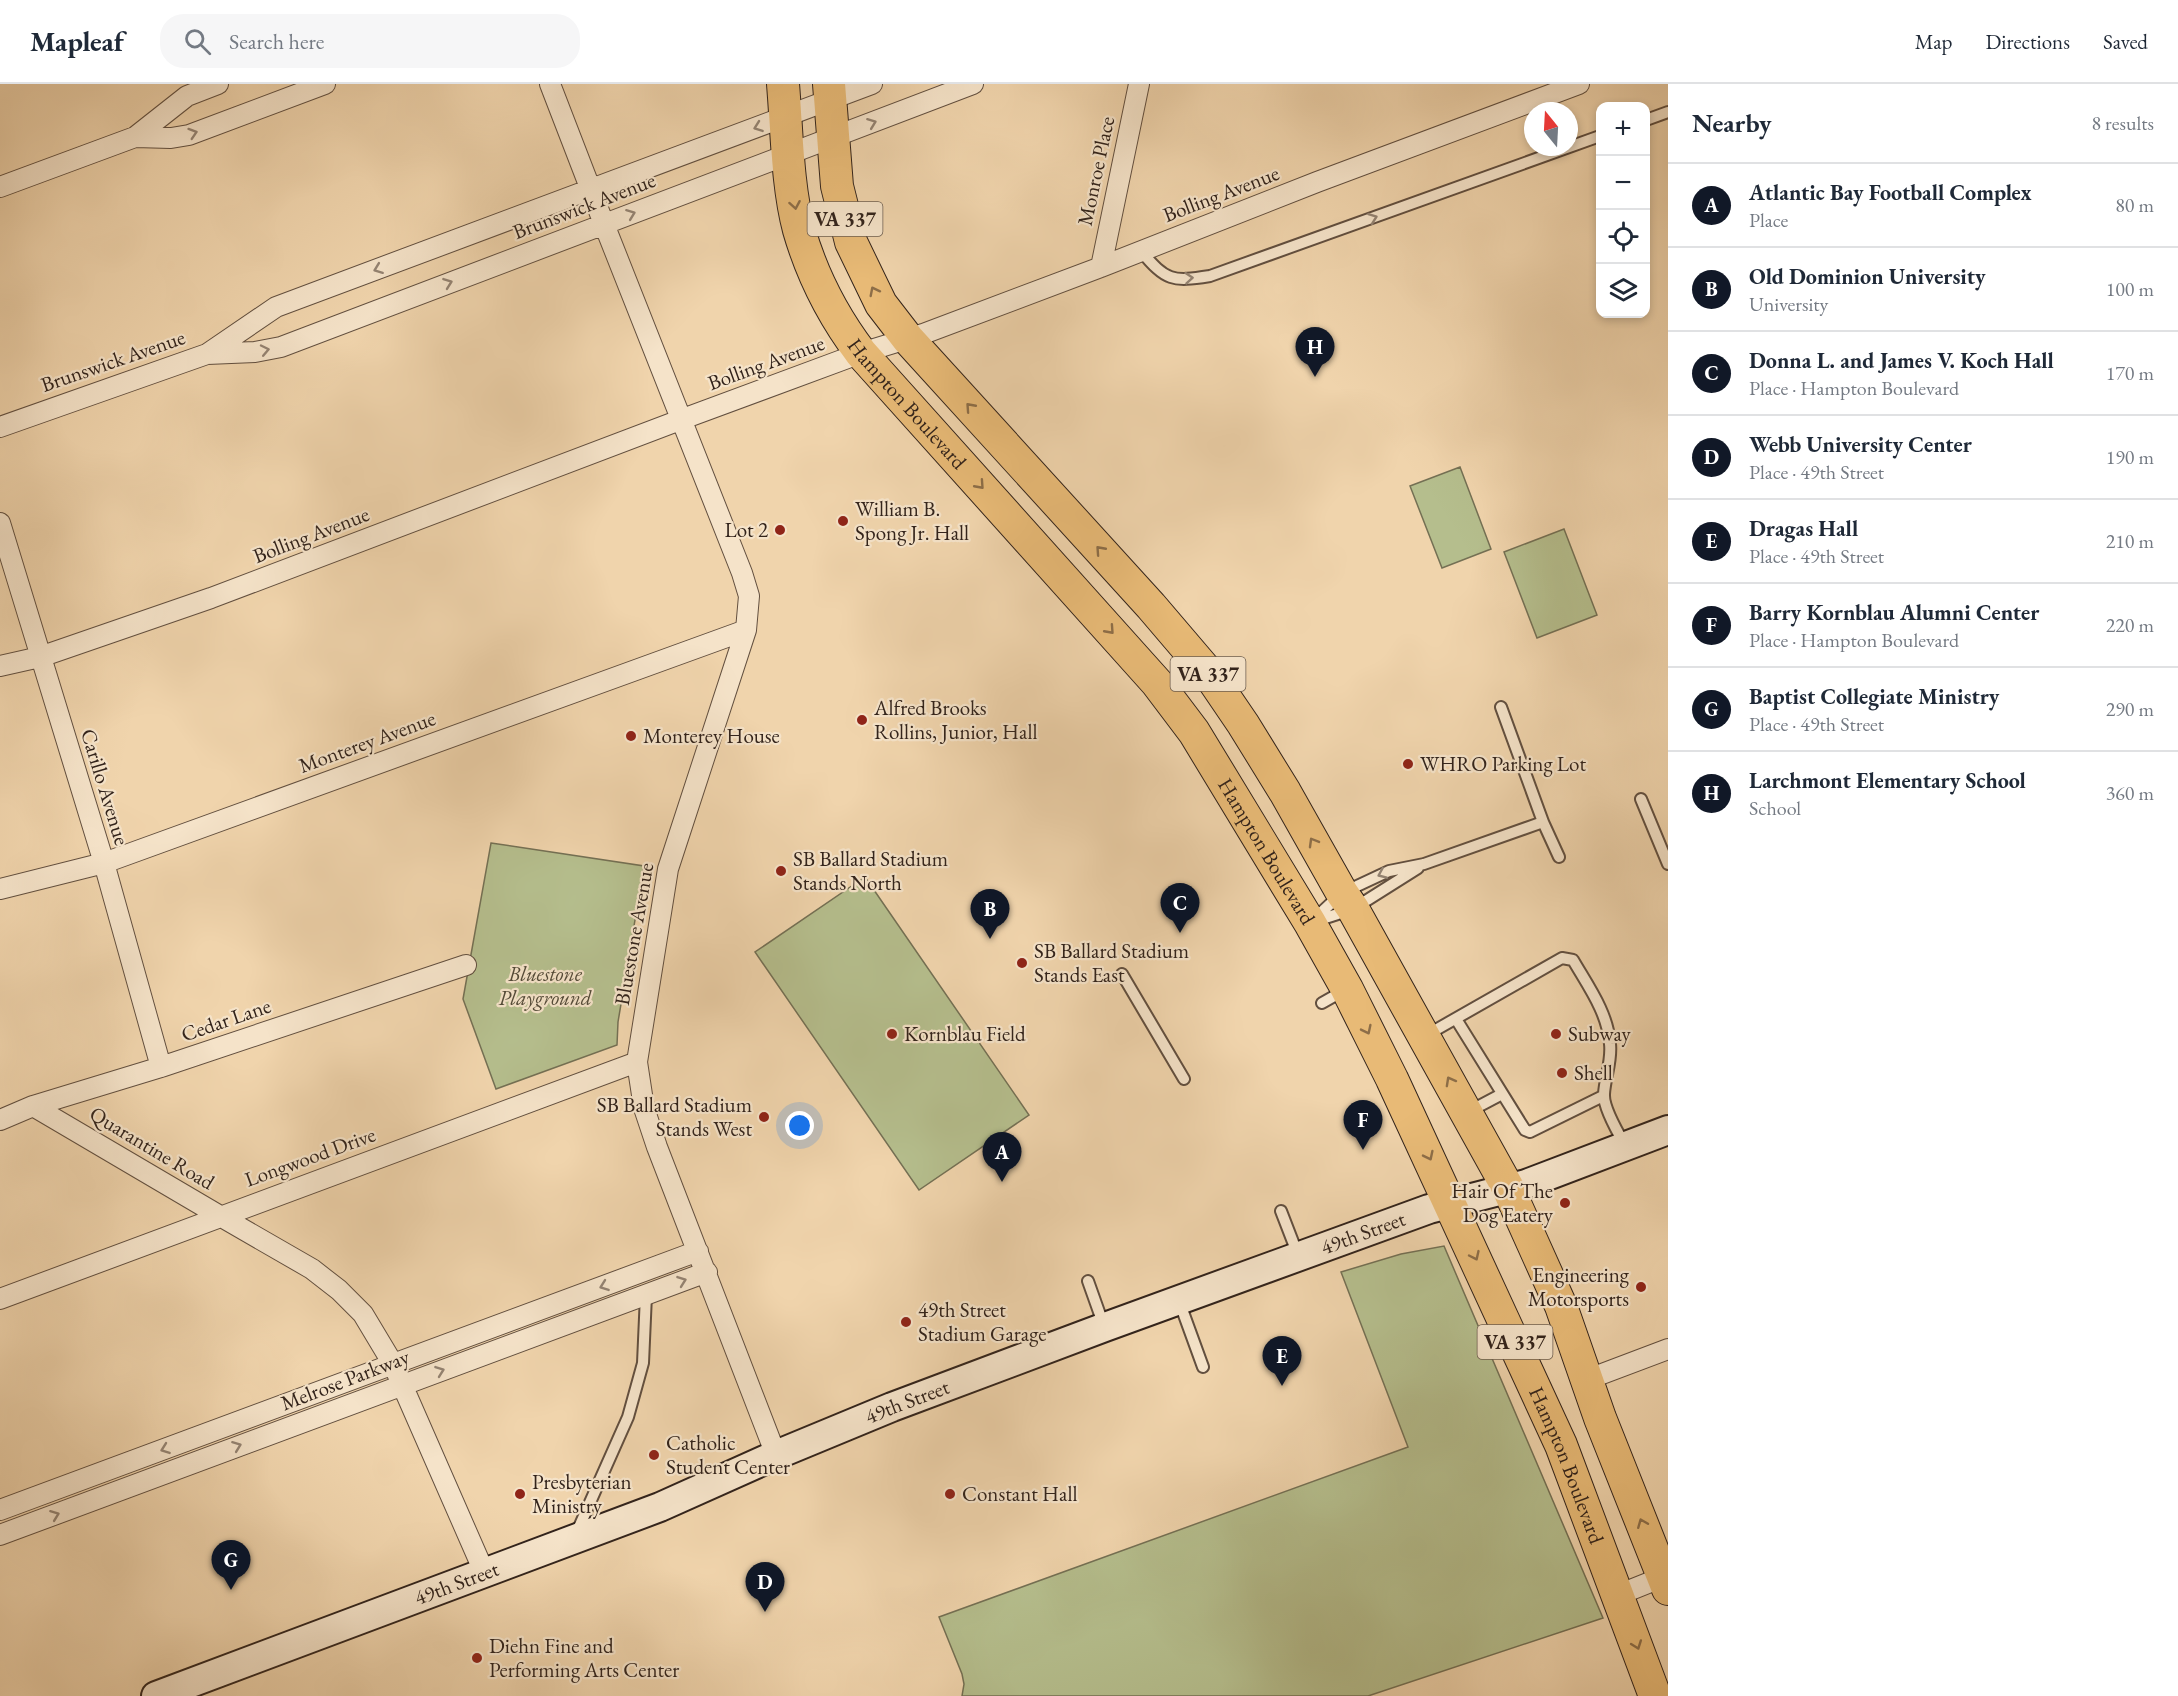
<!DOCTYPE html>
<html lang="en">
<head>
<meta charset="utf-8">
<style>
	body { margin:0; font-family:"EB Garamond",serif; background:#f6f6f7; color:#1f2937 }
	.controls { position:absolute; right:18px; top:18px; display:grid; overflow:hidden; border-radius:12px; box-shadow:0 3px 9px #0003 }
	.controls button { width:54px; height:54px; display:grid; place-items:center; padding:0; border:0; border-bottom:2px solid #e0e1e3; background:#fff; color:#1f2937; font:30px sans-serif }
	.compass { position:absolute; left:1524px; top:18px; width:54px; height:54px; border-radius:50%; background:#fff; box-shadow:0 3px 9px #0003; rotate:342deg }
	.you { position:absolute; left:800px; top:1042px; width:21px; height:21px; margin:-15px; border:4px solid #fff; border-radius:50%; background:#1a73e8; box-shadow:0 0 0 9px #1a73e833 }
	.badge { display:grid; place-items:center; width:39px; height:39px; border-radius:50%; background:#111827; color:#fff; font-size:20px; font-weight:700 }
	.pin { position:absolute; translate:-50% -50px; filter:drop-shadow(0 2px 3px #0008) }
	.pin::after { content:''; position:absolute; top:32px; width:21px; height:18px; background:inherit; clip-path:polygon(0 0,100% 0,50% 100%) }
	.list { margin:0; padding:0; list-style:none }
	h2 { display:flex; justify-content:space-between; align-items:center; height:78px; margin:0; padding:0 24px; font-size:26px }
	h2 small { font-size:20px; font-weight:400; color:#747a83 }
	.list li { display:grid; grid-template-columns:39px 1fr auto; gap:18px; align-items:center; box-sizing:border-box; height:84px; padding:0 24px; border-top:2px solid #e0e1e3 }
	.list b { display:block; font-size:22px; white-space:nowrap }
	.list p { margin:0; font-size:20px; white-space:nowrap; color:#747a83 }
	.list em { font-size:20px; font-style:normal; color:#747a83 }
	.icon { flex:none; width:33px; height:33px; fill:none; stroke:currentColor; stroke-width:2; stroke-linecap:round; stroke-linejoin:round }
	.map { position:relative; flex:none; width:1668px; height:1612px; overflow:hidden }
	header { display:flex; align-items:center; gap:36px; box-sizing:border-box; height:84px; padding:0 30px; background:#fff; border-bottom:2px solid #e0e1e3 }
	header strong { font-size:28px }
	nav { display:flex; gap:33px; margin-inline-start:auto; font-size:21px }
	.search { width:420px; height:54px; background:#f6f6f7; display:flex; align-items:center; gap:15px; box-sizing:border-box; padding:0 21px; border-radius:24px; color:#747a83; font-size:22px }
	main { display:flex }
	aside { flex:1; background:#fff }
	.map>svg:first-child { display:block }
	.green { fill:#b5be8d; stroke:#747054; stroke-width:1.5 }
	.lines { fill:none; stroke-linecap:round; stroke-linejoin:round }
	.lane-casing { stroke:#624f3f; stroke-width:14 }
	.street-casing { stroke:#624f3f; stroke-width:22 }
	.secondary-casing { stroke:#32231b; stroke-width:32 }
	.primary-casing { stroke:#32231b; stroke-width:34 }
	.lane { stroke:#f5e3c9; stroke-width:10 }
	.street { stroke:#f5e3c9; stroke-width:20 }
	.secondary { stroke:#f5e3c9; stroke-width:28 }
	.primary { stroke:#e8ba76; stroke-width:32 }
	.oneway { stroke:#948372 }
	.oneway2 { stroke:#8d6e48 }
	.poi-dot { fill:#8f2418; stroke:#f5e3c9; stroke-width:2 }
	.labels { text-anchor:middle; stroke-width:4.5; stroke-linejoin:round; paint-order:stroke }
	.shield { fill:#f5e3c9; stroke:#6c5d4f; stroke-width:1.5 }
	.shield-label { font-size:20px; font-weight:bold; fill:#32231b }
	.street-label { font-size:21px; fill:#32231b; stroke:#f5e3c9 }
	.poi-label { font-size:21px; fill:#32231b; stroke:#f5e3c9; text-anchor:start }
	.park-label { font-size:21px; font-style:italic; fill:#534a38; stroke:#f5e3c9 }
</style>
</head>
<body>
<header>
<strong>Mapleaf</strong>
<div class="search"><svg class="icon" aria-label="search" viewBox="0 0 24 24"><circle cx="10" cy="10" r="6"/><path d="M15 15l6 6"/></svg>Search here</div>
<nav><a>Map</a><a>Directions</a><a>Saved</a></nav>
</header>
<main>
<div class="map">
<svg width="1668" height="1612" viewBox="0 0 1668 1612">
	<rect width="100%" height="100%" fill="#f0d4ac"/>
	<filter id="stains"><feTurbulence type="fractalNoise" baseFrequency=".00333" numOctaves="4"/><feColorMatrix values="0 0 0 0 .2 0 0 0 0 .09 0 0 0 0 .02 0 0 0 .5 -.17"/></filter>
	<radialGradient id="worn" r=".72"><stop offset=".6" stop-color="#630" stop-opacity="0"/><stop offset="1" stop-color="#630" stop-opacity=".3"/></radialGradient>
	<path class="green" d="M1460,383L1491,465L1442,484L1410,402Z
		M1564,445L1597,531L1537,554L1504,468Z
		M491,759L644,782L618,938L617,961L496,1005L463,915Z
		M865,793L1029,1031L919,1106L755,868Z
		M1444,1162L1603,1534L1368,1612H962L964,1600L962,1590L939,1533L1408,1363L1341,1188L1401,1170Z"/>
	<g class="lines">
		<g class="lane-casing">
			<path id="lane" d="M1646,36L1668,28
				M1141,167C1166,197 1172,198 1210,192L1600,52
				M1501,623L1543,738L1559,773
				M1641,715L1668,780
				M1312,837L1342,809L1389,787L1424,780L1543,738
				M1313,838L1353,825L1418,784
				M1122,890L1184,995
				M1322,919L1345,906
				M1456,935L1525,1046L1530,1048L1603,1012
				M1425,952L1562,874L1573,876C1588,902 1608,929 1610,960C1612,977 1605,993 1604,1010C1603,1023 1618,1049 1625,1061
				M1468,1028L1502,1010
				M1281,1127L1298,1171
				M1088,1197L1104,1242
				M1179,1217L1203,1283
				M576,1450L628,1333L643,1279L646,1211"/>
		</g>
		<g class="street-casing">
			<path id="street" d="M550,0L604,140L742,489L749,512L746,546L668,785L637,978L644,1024L657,1063L776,1371
				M135,53L171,54L189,51L325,0
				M0,103L135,53L187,12L218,0
				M1101,183L1139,0
				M207,270L255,268L281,263L973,0
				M0,343L207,270L276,223L872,0
				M0,439L104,779L161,983
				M0,582L40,573L211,514L680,336L861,269L923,250L1101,183L1317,98L1579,0
				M0,805L104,779L746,546
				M33,1022L220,1132L312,1185L339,1206L363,1230L393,1280L485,1490
				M0,1036L33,1022L161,983L466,881
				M0,1215L637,978
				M1586,1296L1668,1265
				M0,1426L698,1167
				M0,1451L707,1188
				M1618,1511L1668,1491"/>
		</g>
		<g class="secondary-casing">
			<g id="secondary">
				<path id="s1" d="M156,1612L660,1423L776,1371L892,1323L1105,1243L1429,1125L1526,1100L1668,1046"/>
			</g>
		</g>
		<g class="primary-casing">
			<g id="primary">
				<path id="s2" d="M783,0C787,47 787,101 799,146C812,191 833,232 861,269L1157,599L1194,648L1310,839L1347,905L1392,995L1561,1361L1655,1612"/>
				<path d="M829,0L837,102L851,158L881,220L908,255L1151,522L1209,590L1243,640L1285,708L1342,809L1353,825L1508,1104L1561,1222L1600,1334L1668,1505"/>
			</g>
		</g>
		<use href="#lane" class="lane"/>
		<use href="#street" class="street"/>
		<use href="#secondary" class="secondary"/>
		<use href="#primary" class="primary"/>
	</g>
	<defs><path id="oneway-chevron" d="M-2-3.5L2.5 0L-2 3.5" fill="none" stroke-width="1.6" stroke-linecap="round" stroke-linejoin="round" transform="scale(1.5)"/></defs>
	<g class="oneway">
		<use href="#oneway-chevron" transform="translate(872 39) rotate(-21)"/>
		<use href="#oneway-chevron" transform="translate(758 43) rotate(160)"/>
		<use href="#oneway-chevron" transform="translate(193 49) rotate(-18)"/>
		<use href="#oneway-chevron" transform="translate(631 130) rotate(-21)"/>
		<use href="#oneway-chevron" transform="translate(1373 134) rotate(-20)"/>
		<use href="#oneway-chevron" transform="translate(378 185) rotate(159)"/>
		<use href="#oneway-chevron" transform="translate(1189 194) rotate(-5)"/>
		<use href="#oneway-chevron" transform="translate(448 199) rotate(-20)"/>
		<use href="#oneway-chevron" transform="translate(265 266) rotate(-12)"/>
		<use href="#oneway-chevron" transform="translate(1382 790) rotate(157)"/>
		<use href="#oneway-chevron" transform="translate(682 1197) rotate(-20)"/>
		<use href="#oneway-chevron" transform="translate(604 1202) rotate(160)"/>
		<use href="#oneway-chevron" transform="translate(440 1287) rotate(-20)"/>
		<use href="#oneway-chevron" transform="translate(237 1362) rotate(-21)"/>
		<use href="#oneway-chevron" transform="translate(165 1365) rotate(160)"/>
		<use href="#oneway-chevron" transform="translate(55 1431) rotate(-21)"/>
	</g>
	<g class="oneway2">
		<use href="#oneway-chevron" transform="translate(795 121) rotate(80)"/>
		<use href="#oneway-chevron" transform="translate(874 207) rotate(-117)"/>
		<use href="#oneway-chevron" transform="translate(970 323) rotate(-132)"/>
		<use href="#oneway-chevron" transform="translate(980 401) rotate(48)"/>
		<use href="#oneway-chevron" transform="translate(1100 466) rotate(-132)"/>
		<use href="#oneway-chevron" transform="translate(1110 546) rotate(48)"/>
		<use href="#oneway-chevron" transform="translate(1313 758) rotate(-120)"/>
		<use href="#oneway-chevron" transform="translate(1367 946) rotate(64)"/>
		<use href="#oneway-chevron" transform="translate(1450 997) rotate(-119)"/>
		<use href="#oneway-chevron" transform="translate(1429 1072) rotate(64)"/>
		<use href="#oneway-chevron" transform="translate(1475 1172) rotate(65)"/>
		<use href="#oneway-chevron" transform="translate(1642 1439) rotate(-112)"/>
		<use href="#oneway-chevron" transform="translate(1637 1561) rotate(70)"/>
	</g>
	<g class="poi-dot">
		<circle cx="843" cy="437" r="6"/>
		<circle cx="780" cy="446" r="6"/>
		<circle cx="862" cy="636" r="6"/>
		<circle cx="631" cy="652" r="6"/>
		<circle cx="1408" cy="680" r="6"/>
		<circle cx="781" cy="787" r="6"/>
		<circle cx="1022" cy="879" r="6"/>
		<circle cx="892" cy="950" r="6"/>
		<circle cx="1556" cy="950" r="6"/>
		<circle cx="1562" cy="989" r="6"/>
		<circle cx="764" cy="1033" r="6"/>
		<circle cx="1565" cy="1119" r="6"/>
		<circle cx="1641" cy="1203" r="6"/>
		<circle cx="906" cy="1238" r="6"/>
		<circle cx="654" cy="1371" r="6"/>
		<circle cx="520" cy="1410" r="6"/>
		<circle cx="950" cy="1410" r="6"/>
		<circle cx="477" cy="1574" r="6"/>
	</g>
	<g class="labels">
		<g class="shield">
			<rect x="807.5" y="118" width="75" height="34" rx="4.5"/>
			<rect x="1170.5" y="573" width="75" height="34" rx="4.5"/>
			<rect x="1477.5" y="1241" width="75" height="34" rx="4.5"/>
		</g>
		<g class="shield-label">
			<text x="845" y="142">VA 337</text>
			<text x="1208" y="597">VA 337</text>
			<text x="1515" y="1265">VA 337</text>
		</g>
		<g class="street-label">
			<text transform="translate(1096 87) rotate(-78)" y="7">Monroe Place</text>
			<text transform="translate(1221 110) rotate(-21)" y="7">Bolling Avenue</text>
			<text transform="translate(584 122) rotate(-21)" y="7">Brunswick Avenue</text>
			<text transform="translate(113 277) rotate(-19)" y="7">Brunswick Avenue</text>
			<text transform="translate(766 279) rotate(-20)" y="7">Bolling Avenue</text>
			<text dy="7" stroke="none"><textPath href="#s2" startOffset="354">Hampton Boulevard</textPath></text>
			<text transform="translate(311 451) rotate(-21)" y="7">Bolling Avenue</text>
			<text transform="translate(367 658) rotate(-20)" y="7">Monterey Avenue</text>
			<text transform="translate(105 703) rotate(73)" y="7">Carillo Avenue</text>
			<text dy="7" stroke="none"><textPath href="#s2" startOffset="930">Hampton Boulevard</textPath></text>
			<text transform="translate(634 850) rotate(-80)" y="7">Bluestone Avenue</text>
			<text transform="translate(226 936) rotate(-19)" y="7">Cedar Lane</text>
			<text transform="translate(152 1064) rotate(31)" y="7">Quarantine Road</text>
			<text transform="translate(310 1073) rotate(-20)" y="7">Longwood Drive</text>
			<text dy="7" stroke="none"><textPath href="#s1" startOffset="1293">49th Street</textPath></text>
			<text transform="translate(345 1296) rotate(-21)" y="7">Melrose Parkway</text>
			<text dy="7" stroke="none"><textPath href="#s1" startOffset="807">49th Street</textPath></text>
			<text dy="7" stroke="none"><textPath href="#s2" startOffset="1614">Hampton Boulevard</textPath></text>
			<text dy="7" stroke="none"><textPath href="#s1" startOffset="321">49th Street</textPath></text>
		</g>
		<g class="poi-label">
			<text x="855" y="432">William B.<tspan x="855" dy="24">Spong Jr. Hall</tspan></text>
			<text x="768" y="453" text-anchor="end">Lot 2</text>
			<text x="874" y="631">Alfred Brooks<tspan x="874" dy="24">Rollins, Junior, Hall</tspan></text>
			<text x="643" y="659">Monterey House</text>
			<text x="1420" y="687">WHRO Parking Lot</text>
			<text x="793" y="782">SB Ballard Stadium<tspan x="793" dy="24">Stands North</tspan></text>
			<text x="1034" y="874">SB Ballard Stadium<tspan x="1034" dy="24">Stands East</tspan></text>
			<text x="904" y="957">Kornblau Field</text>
			<text x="1568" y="957">Subway</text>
			<text x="1574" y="996">Shell</text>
			<text x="752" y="1028" text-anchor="end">SB Ballard Stadium<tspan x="752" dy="24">Stands West</tspan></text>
			<text x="1553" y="1114" text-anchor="end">Hair Of The<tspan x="1553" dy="24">Dog Eatery</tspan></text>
			<text x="1629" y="1198" text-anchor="end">Engineering<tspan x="1629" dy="24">Motorsports</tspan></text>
			<text x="918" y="1233">49th Street<tspan x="918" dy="24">Stadium Garage</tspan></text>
			<text x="666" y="1366">Catholic<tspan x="666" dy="24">Student Center</tspan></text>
			<text x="532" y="1405">Presbyterian<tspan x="532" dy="24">Ministry</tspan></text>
			<text x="962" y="1417">Constant Hall</text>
			<text x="489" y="1569">Diehn Fine and<tspan x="489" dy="24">Performing Arts Center</tspan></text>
		</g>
		<g class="park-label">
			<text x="545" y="897">Bluestone<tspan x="545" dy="24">Playground</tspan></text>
		</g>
	</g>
	<rect width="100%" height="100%" filter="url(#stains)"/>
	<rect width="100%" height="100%" fill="url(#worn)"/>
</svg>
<div class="controls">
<button>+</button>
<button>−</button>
<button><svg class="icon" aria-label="locate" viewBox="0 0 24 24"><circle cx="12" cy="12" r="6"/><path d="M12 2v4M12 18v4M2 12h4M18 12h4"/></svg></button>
<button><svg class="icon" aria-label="layers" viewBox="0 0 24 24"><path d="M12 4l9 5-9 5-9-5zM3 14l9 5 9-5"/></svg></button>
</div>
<svg class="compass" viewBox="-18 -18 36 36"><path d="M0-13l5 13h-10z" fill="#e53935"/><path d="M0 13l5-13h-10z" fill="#747a83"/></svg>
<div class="you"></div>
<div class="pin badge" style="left:1002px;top:1098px">A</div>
<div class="pin badge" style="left:990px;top:855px">B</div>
<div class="pin badge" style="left:1180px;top:849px">C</div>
<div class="pin badge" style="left:765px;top:1528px">D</div>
<div class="pin badge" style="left:1282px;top:1302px">E</div>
<div class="pin badge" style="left:1363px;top:1066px">F</div>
<div class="pin badge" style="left:231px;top:1506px">G</div>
<div class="pin badge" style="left:1315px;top:293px">H</div>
</div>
<aside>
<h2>Nearby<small>8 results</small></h2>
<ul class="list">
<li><span class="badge">A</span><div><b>Atlantic Bay Football Complex</b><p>Place</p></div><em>80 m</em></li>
<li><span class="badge">B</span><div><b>Old Dominion University</b><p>University</p></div><em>100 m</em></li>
<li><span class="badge">C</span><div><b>Donna L. and James V. Koch Hall</b><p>Place · Hampton Boulevard</p></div><em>170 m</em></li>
<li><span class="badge">D</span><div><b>Webb University Center</b><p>Place · 49th Street</p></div><em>190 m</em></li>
<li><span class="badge">E</span><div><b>Dragas Hall</b><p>Place · 49th Street</p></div><em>210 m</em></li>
<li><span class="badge">F</span><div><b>Barry Kornblau Alumni Center</b><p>Place · Hampton Boulevard</p></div><em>220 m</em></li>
<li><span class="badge">G</span><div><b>Baptist Collegiate Ministry</b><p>Place · 49th Street</p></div><em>290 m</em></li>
<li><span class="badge">H</span><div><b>Larchmont Elementary School</b><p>School</p></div><em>360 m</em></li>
</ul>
</aside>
</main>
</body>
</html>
